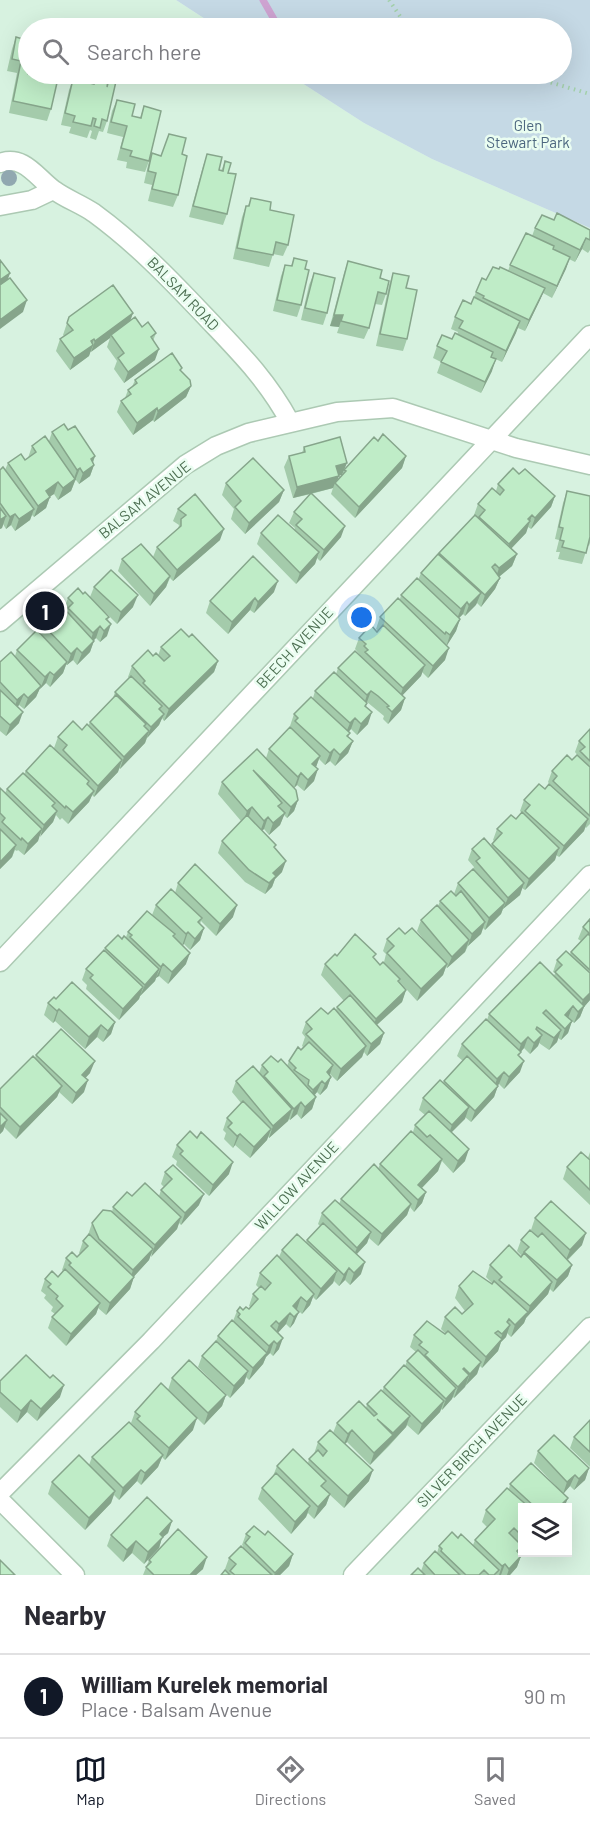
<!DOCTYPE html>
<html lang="en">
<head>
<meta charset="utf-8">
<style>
	body { margin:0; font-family:Barlow,sans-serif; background:#f2f2f3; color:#2b2b33 }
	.controls { position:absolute; right:18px; bottom:18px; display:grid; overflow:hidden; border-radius:0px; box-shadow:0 6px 24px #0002 }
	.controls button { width:54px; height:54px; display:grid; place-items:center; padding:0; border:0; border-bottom:2px solid #e1e1e2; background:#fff; color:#2b2b33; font:30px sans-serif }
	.you { position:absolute; left:362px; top:618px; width:21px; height:21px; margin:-15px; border:4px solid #fff; border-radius:50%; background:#1a73e8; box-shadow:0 0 0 9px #1a73e833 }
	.badge { display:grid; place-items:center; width:39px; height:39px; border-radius:50%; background:#111827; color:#fff; font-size:20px; font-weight:700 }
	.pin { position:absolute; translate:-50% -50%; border:3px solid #fff; box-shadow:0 2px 6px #0006 }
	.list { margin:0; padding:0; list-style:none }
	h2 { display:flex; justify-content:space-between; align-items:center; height:78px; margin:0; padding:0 24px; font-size:26px }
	h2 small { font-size:20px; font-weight:400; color:#7c7c81 }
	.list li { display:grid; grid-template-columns:39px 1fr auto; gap:18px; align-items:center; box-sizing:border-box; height:84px; padding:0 24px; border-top:2px solid #e1e1e2 }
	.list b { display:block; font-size:22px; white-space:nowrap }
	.list p { margin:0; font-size:20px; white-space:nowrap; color:#7c7c81 }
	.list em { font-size:20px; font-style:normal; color:#7c7c81 }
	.icon { flex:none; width:33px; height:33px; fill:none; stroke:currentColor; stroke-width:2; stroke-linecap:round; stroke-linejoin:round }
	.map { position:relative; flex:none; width:590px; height:1575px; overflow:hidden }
	.search { position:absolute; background:#fff; box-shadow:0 6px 24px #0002; left:18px; right:18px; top:18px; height:66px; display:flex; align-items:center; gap:15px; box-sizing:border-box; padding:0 21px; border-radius:33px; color:#7c7c81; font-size:22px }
	.sheet { height:162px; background:#fff }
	nav { display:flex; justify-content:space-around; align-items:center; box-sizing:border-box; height:84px; border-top:2px solid #e1e1e2; background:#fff; font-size:16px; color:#7c7c81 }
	nav a { display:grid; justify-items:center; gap:3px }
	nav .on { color:#111827 }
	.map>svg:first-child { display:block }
	.residential { fill:#d7f2e0; fill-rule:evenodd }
	.green { fill:#c5d9e5 }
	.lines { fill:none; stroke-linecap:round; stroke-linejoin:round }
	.stream { stroke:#cea3d1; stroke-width:7 }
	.street-casing { stroke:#acc9b3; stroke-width:21 }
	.path { stroke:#a3d0aa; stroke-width:4; stroke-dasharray:1.5 4.5; stroke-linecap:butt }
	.street { stroke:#fff; stroke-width:18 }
	.tree { fill:#91a8b0 }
	.wall { fill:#a4cbab }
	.shaded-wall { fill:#86a58b }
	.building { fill:#bfecc7; stroke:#86a58b; stroke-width:1.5 }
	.labels { text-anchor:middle; stroke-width:5; stroke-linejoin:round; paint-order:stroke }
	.park-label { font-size:15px; fill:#4c667f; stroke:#eafdf1 }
	.street-label { font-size:15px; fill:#4d6f52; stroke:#eafdf1 }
</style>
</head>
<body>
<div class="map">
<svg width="590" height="1575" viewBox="0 0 590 1575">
	<rect width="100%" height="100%" fill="#e5f9ed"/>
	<path class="residential" d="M0,0H176L219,28H28V74H288L364,123L432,159L590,228V1575H0ZM522,1508H568V1552H522Z"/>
	<path class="green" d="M176,0H590V228L432,159L364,123L288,74H562V28H219Z"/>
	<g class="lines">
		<path class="stream" d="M263,0L279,28"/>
		<g class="street-casing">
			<path id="street" d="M0,163C24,154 37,178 54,190C66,199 81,204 94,213C135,243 169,278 204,315C238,351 266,378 290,422
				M0,206L32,200L53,190
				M0,622L185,465L216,446L248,433L337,412L393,408L516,448L590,465
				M0,962L590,335
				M0,1493L151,1341L590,875
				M0,1500L75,1575
				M353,1575L590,1327"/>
		</g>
		<path class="path" d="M389,0L408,28
			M522,74L590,94"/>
		<use href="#street" class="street"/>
	</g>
	<circle class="tree" cx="9" cy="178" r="8"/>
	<path class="wall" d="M16,37L25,44L51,109L47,121L9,113L17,73L7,71L12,49Z
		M110,75L107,121L103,132L99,131L96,140L90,138L92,131L90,130L87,138L69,133L71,127L61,125L69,90L73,79L93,84L95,77L108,83Z
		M117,100L132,116L140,118L144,106L149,161L145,172L126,168L127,162L117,160L123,137L107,133L112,111Z
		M152,153L161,156L182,154L178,195L173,207L148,201L152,185L144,183L148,165Z
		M207,154L219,170L221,171L225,161L228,173L227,214L223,225L189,217L203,166Z
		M251,198L270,210L288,245L283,256L273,254L269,267L233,259L242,217L246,206H248Z
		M554,220L590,230V250L588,253L582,249L575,262L569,259L552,298L543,293L525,331L518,328L502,362L491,357L492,371L481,393L437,373L441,362L433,358L437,346L452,339L457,335L458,332L451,329L455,317L471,304L476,292L486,280L499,269L508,271L510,265L532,236L535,228Z
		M294,258L305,269L301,305L297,317L273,311L281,276L285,265L291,266Z
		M348,261L380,278L386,294L382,305L375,304L369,328L364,339L337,333L339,327L330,326L344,273Z
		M314,273L327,313L323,325L301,320L309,285Z
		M393,273L406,288L407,339L403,351L376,346L389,285Z
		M133,313L130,321L156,333L153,341L155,360L124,383L114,369L117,361L107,347L110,338L90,352L89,356L70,370L56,351L60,339L64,336L63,335L69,317Z
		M181,371L191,386L186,397L154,422L153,420L133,435L117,412L121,401L125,398L128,390L132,387L135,380Z
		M68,430L95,456L93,463L94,465L90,476L79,484L76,480L75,481L71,491L58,500L54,494L50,496L46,508L34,517L32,515L30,520L15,531L11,525L6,529L3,524L2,528L0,529V470H5L8,463L25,460L28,458L32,446L49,441L52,432Z
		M378,441L406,456L402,468L355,518L331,494L333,488L311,494L341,537L320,561L317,558L315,564L296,584L257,544L261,533L294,530L295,528L289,523L294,512L311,494L293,498L284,467L289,456L302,453L304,447L342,475H339L337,480L342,475L344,470Z
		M519,474L555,496L551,507L531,529L528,527L526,533L511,549L517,554L512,566L499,577L500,578L495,589L481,607L477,603L465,616L463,614L459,618L460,619L456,631L447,645L445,660L428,678L422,672L421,676L402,695L405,698L401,710L388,724L383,719L384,716L367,702L366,707L368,724L357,735L351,729L349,732L350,733L348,737L353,741L348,753L335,766L330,761L325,765L319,759L316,767L314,781L304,791L297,785L294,788L298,800L294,811L287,818L284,815L280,825L269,835L264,829L262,831L275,848L282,872L275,879L272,887L265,894L245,882L218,853L222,841L241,821L218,794L222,782L266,758L269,749L292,729L290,726L294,714L313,698L315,691L336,674L338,668L360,656V655L355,649L359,638L378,631L376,629L380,617L400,599L401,595L418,580L421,573L475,516L474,515L478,504L496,491L498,484Z
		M226,483L284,490L279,502L245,534L231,519L234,509L222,495Z
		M567,491L590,496V543L589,546L588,545L582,564L558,559L560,552H556L559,540L555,539L563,503Z
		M178,509L220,540L173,581L170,578L166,587L150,606L118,571L122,559L153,557L157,547L178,529L179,525L173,521Z
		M94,587L133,607L117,624L104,611L109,617L108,620L107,636L100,642L96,638L94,640L90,652L77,665L73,660L67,665H66L63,673L50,687L46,683L40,689V688L36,697L24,709L19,705L18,707L19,723L6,736L0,731V662L15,656L17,650L41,634L46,625L45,624L49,612L64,609L68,598L83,594L90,597Z
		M274,592L254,613L250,610L228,634L206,613L210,601Z
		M189,637L218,661L214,672L164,721L162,718L159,725L147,738L145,743L120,769L119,768L118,772L94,797L92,795L89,802L68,824L62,818L60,820L56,815L53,822L39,836L38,841L24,855L18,850L17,851L15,850L12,857L0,869V788L5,793L7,789L24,774L26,771L54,748L58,737L82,730L88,726L90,722L113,698L115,692L129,678L128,677L132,666L153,656H158L161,647Z
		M590,729V824L586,828L585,827L584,831L559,857L556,855L555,860L525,890L522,888L520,895L503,909L501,914L485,930L483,928L481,934L468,946L465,952L447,968L446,967L443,975L417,1001L399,981L406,990L402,1002L377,1025L384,1033L380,1044L367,1056L364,1052L362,1057L337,1081L330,1074V1075L331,1077L327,1088L320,1095L317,1092L315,1095L316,1097L312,1109L301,1119L297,1114L290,1120L289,1119L288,1121L269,1138L268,1136L267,1140L250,1158L235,1145L233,1148L224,1139L226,1133L223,1130L227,1118L241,1103L232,1092L236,1081L259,1073L262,1065L278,1062L287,1066L289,1061L303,1047L302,1046L305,1037L302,1033L306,1022L328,1014L336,1010L337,1007L344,1001L321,975L325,964L337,956L374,959L380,965L384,962L386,954L383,951L387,939L405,934L425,941L417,931L421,920L438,906L440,901L454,894L458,883L473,869L474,867L468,860L472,849L491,846L494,841L493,840L497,829L516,819L522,813L520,811L524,800L551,786L548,782L552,771L579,757L575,752L579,741Z
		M178,883L233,917L216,936L201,921L200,924L204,928L200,940L190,950L184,944L182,945L186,964L168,984L159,976L156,978L155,981L140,996L139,999L119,1020L86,989L87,985L82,980L86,969L105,950V948L126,937L128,932L152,915L156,905L175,893Z
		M590,919V1000L584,1007L580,1017L574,1023L572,1021L568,1033L561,1040L558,1038L557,1042L549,1050L539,1043L538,1046L530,1054L524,1048L521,1052L519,1056L520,1072L504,1089L499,1084L498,1085L494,1097L471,1122L465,1117L451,1132L465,1161L453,1173L442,1161L438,1171L422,1188L426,1192L422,1203L414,1212L410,1207L407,1215L378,1246L369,1238L367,1243L357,1254L361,1274L350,1285L345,1280L339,1286L334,1281L333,1283L316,1300L313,1297L310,1305L302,1314L297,1309L294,1323L290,1328L286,1324L278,1333L279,1349L273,1356L270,1353L266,1357L263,1364L249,1380L246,1377L244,1383L230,1398L198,1367L202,1356L216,1341L218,1336L233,1321L237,1311L249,1309L250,1307L249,1306L253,1294L259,1288L256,1285L260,1273L279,1257L282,1250L306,1242L307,1240L320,1226L318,1224L322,1213L339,1204L341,1199L378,1169L380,1164L413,1132L415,1125L425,1115L419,1110L423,1098L443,1083L463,1061L457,1056L462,1044L487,1020L489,1014L554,976L555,973L553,972L557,960L570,954L571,952L581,941L578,939L583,927Z
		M56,999L115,1022L111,1034L103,1042L97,1037L85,1049L55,1021L53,1023L44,1015L48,1003Z
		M36,1055L90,1073L85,1078L84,1092L72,1104L59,1092L57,1097L16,1139L4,1127L3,1131L0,1134V1089L35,1058Z
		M177,1145L229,1174L209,1196L176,1165L177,1161L172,1157Z
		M590,1152V1205L563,1179L567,1167L588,1158Z
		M165,1172L199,1205L181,1225L179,1223L177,1229L150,1256L149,1260L134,1276L130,1289L106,1315L98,1308L96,1314L66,1346L48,1328L52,1317L55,1314L51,1311L53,1307L44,1298L46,1295L41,1291L45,1279L58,1277L63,1271L62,1270L66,1258L77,1257L80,1254L79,1253L83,1241L88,1235L92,1223L112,1212L113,1207L132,1196H159L161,1190L164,1187L161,1184Z
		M535,1218L582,1245L568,1260L572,1265L568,1276L553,1292L550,1289L548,1294L526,1318L524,1323L511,1337L507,1333L506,1337L501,1342L498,1351L482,1368L480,1366L477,1374L454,1398L453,1397L442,1410L441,1409L440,1412L418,1435L407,1425L406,1427L389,1446L370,1465L347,1442L345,1444L369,1481L344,1508L330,1495L326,1505L314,1519L308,1513L306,1517L291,1534L258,1499L262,1488L273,1476L277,1466L308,1463L309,1459L314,1454L318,1442L333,1433L337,1423L366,1408L367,1404L382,1391L384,1387L405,1366L407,1361L416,1352L410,1347L414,1335L445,1334H446L441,1329L445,1317L462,1314L465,1311L455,1298L459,1286L492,1284V1283L486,1277L490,1265L521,1257L522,1256L517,1251L521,1240L538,1237L531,1230Z
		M172,1378L226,1395L222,1406L204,1425L193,1414V1430L165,1460L162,1457L158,1467L141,1485L137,1481L119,1500L114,1495L111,1503L85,1530L48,1494L52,1482L89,1465L92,1457L134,1428V1426L131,1423L135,1412L168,1390Z
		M0,1381L60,1397L37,1421L27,1412L17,1423L0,1407Z
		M590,1420V1467L570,1448L574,1437Z
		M538,1451L589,1468L585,1480L574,1490L570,1486L564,1493V1508H522V1543L521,1545L522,1546L519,1554L521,1556L517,1567L510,1575H411L421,1571L424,1563L437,1553L439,1546L458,1538L473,1545L475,1540L487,1527L482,1522L486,1510L509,1489L510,1484L556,1486L534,1463Z
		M172,1521L168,1533L162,1538L159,1548L144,1564L132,1553L123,1562L107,1546L111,1535Z
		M246,1534L265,1535L293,1554L289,1566L280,1575H221L225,1570V1569L229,1558L243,1548V1546L242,1545Z
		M149,1560L203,1569L196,1575H143Z"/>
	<path class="shaded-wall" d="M586,238L582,249L575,262L580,250Z
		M570,257L566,269L552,298L557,286Z
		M10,273L6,285L0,289V280Z
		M545,288L540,300L525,331L529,320Z
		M27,300L23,312L0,329V320Z
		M133,313L129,324L111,335L110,338L91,352L95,341Z
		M334,315H343L339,327L330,326Z
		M520,321L516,333L502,362L506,351Z
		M94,339L91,346L93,345L89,356L70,370L74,358Z
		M159,349L155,360L124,383L128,372Z
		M496,359L492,371L481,393L485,382Z
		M191,386L186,397L154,422L158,411Z
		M157,408L153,420L133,435L137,423Z
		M95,456L91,467L94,465L90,476L79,484L83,473L91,459Z
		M406,456L402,468L355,518L359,507Z
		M347,463L342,475L332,477L336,466Z
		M80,468L71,491L58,500L63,488L73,481L77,470Z
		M339,476L336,484L335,483L333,488L293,498L297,487Z
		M58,482L54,494L42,502L46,491Z
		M284,490L279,502L245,534L249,523Z
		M555,496L551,507L531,529L535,518Z
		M50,497L46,508L34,517L38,506Z
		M34,509L30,520L15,531L19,519Z
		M15,514L11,525L6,529L10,517Z
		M532,515L526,533L505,555L509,544Z
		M6,516L2,528L0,529V520Z
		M345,526L341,537L320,561L324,550Z
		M224,529L220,540L173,581L177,570Z
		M319,552L315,564L296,584L300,573Z
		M517,554L512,566L495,580L499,568Z
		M170,576L166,587L150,606L154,594Z
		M500,578L495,589L481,607L485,595Z
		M278,581L274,592L254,613L258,602Z
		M481,593L476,605L465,616L469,605Z
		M138,595L133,607L117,624L121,612Z
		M255,598L250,610L228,634L232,622Z
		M467,602L463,614L456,621L461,609Z
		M460,619L456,631L446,647L450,635Z
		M111,624L107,636L100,642L104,631Z
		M100,626L96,638L89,645L93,633Z
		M94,641L90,652L77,665L82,653Z
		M77,648L73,660L67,665L71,654Z
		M449,648L445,660L428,678L433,666Z
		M218,661L214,672L164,721L169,709Z
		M67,662L63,673L50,687L54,675Z
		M425,665L421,676L399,699L403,688Z
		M50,672L46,683L40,689L45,677Z
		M41,686L36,697L24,709L28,698Z
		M371,691L367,702L363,707L367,695Z
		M24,694L19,705L13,711L17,700Z
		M405,698L401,710L388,724L392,712Z
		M23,712L19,723L6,736L10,725Z
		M372,712L368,724L357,735L361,724Z
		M164,714L159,725L147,738L151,727Z
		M355,718L351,729L345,735L350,723Z
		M149,731L145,743L120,769L124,757Z
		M353,741L348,753L335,766L340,755Z
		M334,749L330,761L325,765L330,753Z
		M320,756L316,767L312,764Z
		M122,760L118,772L94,797L98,786Z
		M318,769L314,781L304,791L308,780Z
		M301,773L297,785L294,788L298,777Z
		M94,791L89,802L68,824L73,812Z
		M298,800L294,811L287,818L291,807Z
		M252,807L248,819L243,823L247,811Z
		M57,811L53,822L40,837L44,825Z
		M285,813L280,825L269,835L273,823Z
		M268,817L264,829L260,832L264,821Z
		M588,819L584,831L559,857L564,846Z
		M42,829L38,841L24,855L28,844Z
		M16,845L12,857L0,869V862Z
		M559,848L555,860L525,890L529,879Z
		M286,861L282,872L275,879L272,887L265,894L273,873Z
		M524,883L520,895L503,909L508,898Z
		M505,903L501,914L485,930L489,918Z
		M237,905L233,917L216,936L220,924Z
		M485,922L481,934L468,946L472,934Z
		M204,928L200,940L190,950L195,939Z
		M188,932L184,944L182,946L186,934Z
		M469,940L465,952L447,968L452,957Z
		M190,953L186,964L168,984L172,972Z
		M163,964L159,976L156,978L161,967Z
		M447,964L443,975L417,1001L421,989Z
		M159,969L155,981L140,996L145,985Z
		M143,987L139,999L119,1020L123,1009Z
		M406,990L402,1002L371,1030L376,1019Z
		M590,993V1000L584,1007L580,1017L574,1023L583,1000Z
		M573,1006L568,1018L560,1026L565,1015Z
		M59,1009L55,1021L53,1023L57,1011Z
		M572,1021L568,1033L561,1040L565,1029Z
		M115,1022L111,1034L103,1042L108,1031Z
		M101,1025L97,1037L85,1049L89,1037Z
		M561,1030L557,1042L549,1050L554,1038Z
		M384,1033L380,1044L367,1056L371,1044Z
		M542,1035L538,1046L530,1054L534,1043Z
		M528,1037L524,1048L517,1056L521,1044Z
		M366,1046L362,1057L337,1081L341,1069Z
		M95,1061L90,1073L78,1086L82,1075Z
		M524,1061L520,1072L504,1089L509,1077Z
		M333,1065L329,1077L323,1084L327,1072Z
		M504,1072L499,1084L493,1090L497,1079Z
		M331,1077L327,1088L320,1095L325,1084Z
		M88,1080L84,1092L72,1104L76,1093Z
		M322,1081L317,1092L309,1101L313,1090Z
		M62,1086L57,1097L16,1139L20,1127Z
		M498,1086L494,1097L471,1122L475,1111Z
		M316,1097L312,1109L301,1119L305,1107Z
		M301,1102L297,1114L290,1120L294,1109Z
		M469,1107L465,1119L448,1136L452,1125Z
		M292,1109L288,1121L269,1138L273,1126Z
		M7,1120L3,1131L0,1134V1127Z
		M271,1129L267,1140L250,1158L254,1147Z
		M240,1134L235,1145L233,1148L237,1136Z
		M469,1149L465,1161L453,1173L458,1161Z
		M442,1159L438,1171L414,1196L418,1185Z
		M233,1162L229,1174L209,1196L213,1185Z
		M426,1192L422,1203L414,1212L418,1200Z
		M204,1194L199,1205L181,1225L185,1213Z
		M411,1204L407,1215L378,1246L382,1234Z
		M181,1217L177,1229L151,1257L155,1245Z
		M371,1232L367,1243L352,1259L357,1248Z
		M586,1233L582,1245L565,1262L570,1250Z
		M153,1249L149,1260L129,1282L133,1270Z
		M365,1262L361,1274L350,1285L354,1273Z
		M572,1265L568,1276L553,1292L557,1280Z
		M349,1268L345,1280L339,1286L344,1275Z
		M337,1271L333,1283L316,1300L321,1289Z
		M134,1277L130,1289L106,1315L110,1303Z
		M552,1282L548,1294L526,1318L524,1323L511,1337L515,1325L528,1312L530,1306Z
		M314,1294L310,1305L302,1314L307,1302Z
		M301,1297L297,1309L291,1314L293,1306Z
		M100,1303L96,1314L66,1346L71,1334Z
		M299,1312L294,1323L290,1328L294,1317Z
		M290,1313L286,1324L275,1336L279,1324Z
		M509,1319L505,1331L510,1325L506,1337L501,1342L498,1351L482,1368L486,1357L499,1343L507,1322Z
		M283,1338L279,1349L273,1356L277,1344Z
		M274,1341L270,1353L266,1357L263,1364L249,1380L253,1368L266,1354L269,1346Z
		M481,1362L477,1374L466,1385L470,1374Z
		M248,1371L244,1383L230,1398L234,1386Z
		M469,1375L465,1387L454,1398L458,1387Z
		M64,1385L60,1397L37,1421L41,1409Z
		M456,1388L452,1399L442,1410L446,1399Z
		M226,1395L222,1406L204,1425L208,1413Z
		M31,1400L27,1412L17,1423L21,1411Z
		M444,1401L440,1412L418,1435L422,1424Z
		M410,1416L406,1427L370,1465L374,1453Z
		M197,1418L193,1430L165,1460L169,1448Z
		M352,1430L347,1442L343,1446L348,1434Z
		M163,1455L158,1467L141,1485L145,1473Z
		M589,1468L585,1480L574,1490L579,1479Z
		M141,1470L137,1481L119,1500L123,1488Z
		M373,1470L369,1481L344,1508L348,1496Z
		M575,1475L570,1486L563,1494L567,1482Z
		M115,1491L111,1503L85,1530L89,1518Z
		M330,1494L326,1505L314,1519L318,1507Z
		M568,1498L564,1508H558Z
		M310,1506L306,1517L291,1534L295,1522Z
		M172,1521L168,1533L162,1538L159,1548L144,1564L148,1552L160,1534Z
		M136,1541L132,1553L123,1562L127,1550Z
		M293,1554L289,1566L280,1575H274Z
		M521,1556L517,1567L510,1575H507L509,1569Z
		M207,1557L203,1569L196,1575H190Z
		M505,1564L501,1575H499L502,1566Z"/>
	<path class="building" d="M16,37L26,40L25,44H28V74H59L51,109L13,101L21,61L12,59Z
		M110,75L117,77L107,121L102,119L100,128L94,126L96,119L93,118L91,126L73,122L75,116L65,113L73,79L94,84L95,77L108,80L107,87Z
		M117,100L135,104L132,116L141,118L144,106L161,111L149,161L130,156L132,151L121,148L127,126L111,122Z
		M169,134L186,138L182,154L187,156L178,195L152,189L156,173L148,171L152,153L161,156Z
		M207,154L222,157L219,170L223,171L225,161L231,163L228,173L236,174L227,214L193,206Z
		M251,198L271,202L270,210L294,215L288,245L276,242L273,255L237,248L246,206H249Z
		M557,213L590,230V240L586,238L580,250L535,228L542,215L554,220Z
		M526,233L554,246L553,249L570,257L557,286L510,265Z
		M294,258L307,261L305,269L309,270L301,305L277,300L285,265L292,266Z
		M0,260L10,273L0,280Z
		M348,261L382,270L380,278L389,281L386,294L378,292L369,328L341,321L343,315H334Z
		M493,267L499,269L500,267L545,288L529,320L483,298L484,296L476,292L482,278L486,280Z
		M314,273L335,278L327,313L305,308Z
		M393,273L409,276L406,288L417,290L407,339L380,334Z
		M10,278L27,300L0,320V285Z
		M113,285L133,313L95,341L94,339L91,341L93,345L74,358L60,339L73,330L67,323L69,317Z
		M474,297L520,321L506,351L459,328L463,321L455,317L463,300L471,304Z
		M135,317L142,327L148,322L156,333L151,337L159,349L128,372L118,358L124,353L111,335Z
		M455,333L493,352L491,357L496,359L485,382L441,362L447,351L437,346L442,335L452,339Z
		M172,353L182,368L180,370L190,380L191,386L158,411L157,408L137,423L121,401L131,394L128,390L137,383L135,380Z
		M64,424L68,430L75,426L95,456L91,459L94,465L83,473L80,468L77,470L52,432Z
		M383,434L406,456L359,507L335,483L346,471L344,470L374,437L378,441Z
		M45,436L75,479L63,488L58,482L46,491L50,497L38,506L8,463L21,454L25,460L36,452L32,446Z
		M340,437L347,463L336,466L339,476L297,487L289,456L305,452L304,447Z
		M253,458L284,490L249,523L235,507L241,501L226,483Z
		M3,467L34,509L19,519L15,514L10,517L0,503V470Z
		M513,468L519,474L525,469L555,496L535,518L532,515L528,519L530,521L509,544L479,517L485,510L478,504L492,488L500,495L504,490L498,484Z
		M567,491L590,496V537L586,553L562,547L564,541L560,540L563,528L559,527Z
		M311,493L345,526L324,550L296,525L302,519L294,512Z
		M195,494L224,529L177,570L157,547L181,526V519L186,515L178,509Z
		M0,508L6,516L0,520Z
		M278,515L319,552L300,573L261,533Z
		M475,515L517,554L499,568L495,564L492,567L500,578L485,595L439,553Z
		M141,544L170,576L154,594L122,559Z
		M438,554L481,593L469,605L467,602L461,609L421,573Z
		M253,556L278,581L258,602L255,598L232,622L210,601Z
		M111,570L138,595L121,612L94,587Z
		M417,578L460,619L450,635L446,632L445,634L401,595Z
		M78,588L83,594L85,592L109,617L106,619L111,624L104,631L100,626L93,633L68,608L73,603L68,598Z
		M398,598L449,648L433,666L380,617Z
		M59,603L94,641L82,653L77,648L71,654L44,626L54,617L49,612Z
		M371,625L377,632L383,625L425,665L403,688L365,652L368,650L364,646L366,644L359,638Z
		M181,629L189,637L192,634L218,661L169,709L143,683L145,681L132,666L148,650L153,656L156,653L164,661L170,656L161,647Z
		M37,630L67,662L54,675L50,672L45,677L17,650Z
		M355,651L405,698L392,712L387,707L389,706L378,696L371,691L367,695L338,668Z
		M11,652L41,686L28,698L24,694L17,700L0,682V662Z
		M334,672L367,703L365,706L372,712L361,724L355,718L350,723L315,691Z
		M131,676L162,706L159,709L164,714L151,727L115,692Z
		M0,690L23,712L10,725L0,716Z
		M116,695L146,724L144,726L149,731L124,757L90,722Z
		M311,697L350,733L347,736L353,741L340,755L334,749L330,753L295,721L298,718L294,714Z
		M73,721L82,730L87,724L122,760L98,786L63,750L67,745L58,737Z
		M290,727L320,756L312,764L318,769L308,780L301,773L298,777L269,749Z
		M590,729V761L580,751L585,747L579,741Z
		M50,745L89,781L87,784L94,791L73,812L66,806L65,808L26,771Z
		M257,749L296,790L298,800L291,807L253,770L282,803L278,806L285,813L273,823L268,817L264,821L252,807L247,811L222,782Z
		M567,755L572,760L577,755L590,767V816L553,781L557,776L552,771Z
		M23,773L55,803L52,806L57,811L44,825L7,789Z
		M539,784L545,789L549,784L588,819L564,846L525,811L530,805L524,800Z
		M0,788L42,829L28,844L22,838L21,840L2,822L5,818L0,813Z
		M522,812L559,848L529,879L492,844L502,833L497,829L511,815L516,819Z
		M247,815L276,845L274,847L286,861L273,873L276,876L269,883L249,870L222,841Z
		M0,829L16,845L0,862Z
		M484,838L524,883L508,898L476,861L480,858L472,849Z
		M195,864L237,905L220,924L178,883Z
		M473,869L505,903L489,918L458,883Z
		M171,889L202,918L198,922L204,928L195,939L188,932L186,934L156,905Z
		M451,891L456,896L461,891L485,922L472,934L440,901Z
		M437,905L469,940L452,957L421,920Z
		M147,911L175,934L173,936L190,953L172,972L163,964L161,967L130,937L132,935L128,932Z
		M590,919V934L583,927Z
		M399,928L405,934L412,928L447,964L421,989L387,953L394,946L387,939Z
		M355,934L376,954L373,957L380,965L383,962L400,979L398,981L406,990L376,1019L325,964L335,954L337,956Z
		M588,934L590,936V970L571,952Z
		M118,935L122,939L124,936L159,969L145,985L105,948Z
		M104,950L143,987L123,1009L90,978L93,975L86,969Z
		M566,951L590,973V993L583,1000L555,972L562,965L557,960Z
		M540,962L584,1006L578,1012L573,1006L565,1015L572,1021L565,1029L546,1010L543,1013L561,1030L554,1038L537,1027L536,1029L542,1035L534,1043L528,1037L521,1044L489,1014Z
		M72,982L115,1022L108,1031L101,1025L89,1037L59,1009L57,1011L48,1003L54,997L56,999Z
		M350,995L384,1033L371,1044L337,1007Z
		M321,1008L328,1014L334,1008L366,1046L341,1069L306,1034L312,1029L306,1022Z
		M486,1019L521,1052L518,1055L524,1061L509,1077L504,1072L497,1079L462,1044Z
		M61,1029L95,1061L82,1075L88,1080L76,1093L36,1055Z
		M309,1042L333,1065L327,1072L331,1077L325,1084L322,1081L313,1090L308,1085L309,1080L294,1070L296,1068L289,1061L298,1047L301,1050Z
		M33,1056L62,1086L20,1127L0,1107V1089Z
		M271,1056L278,1062L281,1059L316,1097L305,1107L301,1102L294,1109L264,1076L268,1072L262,1065Z
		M467,1056L498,1086L475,1111L444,1081Z
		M253,1066L292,1109L273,1126L236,1081Z
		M440,1080L469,1107L452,1125L423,1098Z
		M243,1101L271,1129L254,1147L240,1134L237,1136L228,1127L232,1123L227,1118Z
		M429,1111L469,1149L458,1161L430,1135L427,1137L415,1125Z
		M0,1113L7,1120L0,1127Z
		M190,1131L197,1138L201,1132L233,1162L213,1185L180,1154L183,1151L177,1145Z
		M411,1131L442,1159L418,1185L426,1192L418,1200L380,1164Z
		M581,1152L590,1160V1190L567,1167Z
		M374,1164L411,1204L382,1234L341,1199Z
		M173,1165L204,1194L185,1213L161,1190L172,1179L165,1172Z
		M145,1183L181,1217L155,1245L113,1207L127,1192L132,1196Z
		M335,1200L371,1232L357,1248L322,1213Z
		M551,1201L586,1233L570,1250L535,1218Z
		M103,1210L111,1211L153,1249L133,1270L99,1239L92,1223Z
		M323,1223L365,1262L354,1273L349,1268L344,1275L307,1240Z
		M530,1230L538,1237L542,1233L572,1265L557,1280L524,1252L529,1247L521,1240Z
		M89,1234L134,1277L110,1303L69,1265L71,1263L66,1258L72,1252L77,1257L88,1246L83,1241Z
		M297,1234L337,1271L321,1289L282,1250Z
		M509,1245L521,1257L524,1253L552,1282L530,1306L499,1280L502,1277L490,1265Z
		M277,1255L314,1294L307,1302L301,1297L293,1306L299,1312L294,1317L290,1313L279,1324L276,1321L271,1326L283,1338L277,1344L274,1341L269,1346L238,1317L240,1314L237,1311L240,1307L243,1310L246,1307L249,1309L258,1299L253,1294L261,1286L265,1290L271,1283L260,1273Z
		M65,1269L100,1303L71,1334L52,1317L63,1306L56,1299L58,1296L48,1287L51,1284L45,1279L52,1271L58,1277Z
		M473,1271L492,1284L494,1281L528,1312L515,1325L509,1319L507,1322L510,1325L502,1334L498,1331L495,1333L502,1339L486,1357L445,1317L455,1307L462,1314L473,1304L459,1286Z
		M232,1320L267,1353L253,1368L218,1336Z
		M427,1321L445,1334L448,1331L481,1362L470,1374L464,1368L463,1369L469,1375L458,1387L425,1355L428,1352L419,1345L422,1342L414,1335Z
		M216,1341L248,1371L234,1386L202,1356Z
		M418,1350L456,1388L446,1399L407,1361Z
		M26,1355L50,1378L53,1375L64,1385L41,1409L31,1400L21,1411L0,1392V1381Z
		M189,1360L226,1395L208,1413L172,1378Z
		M404,1365L444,1401L422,1424L384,1387Z
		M161,1383L197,1418L169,1448L137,1419L140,1416L135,1412Z
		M381,1390L410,1416L393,1433L377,1419L393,1435L374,1453L352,1430L348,1434L337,1423L359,1401L374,1416L377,1414L367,1404Z
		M590,1420V1452L574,1437Z
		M129,1422L163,1455L145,1473L141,1470L123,1488L92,1457Z
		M330,1430L373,1470L348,1496L309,1459L318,1450L323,1456L327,1451L318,1442Z
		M554,1435L589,1468L579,1479L575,1475L567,1482L538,1451Z
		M293,1449L326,1481L321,1486L330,1494L318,1507L277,1466Z
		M79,1455L115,1491L89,1518L52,1482Z
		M531,1463L568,1498L558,1508H555L552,1504L549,1508H542L538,1504L535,1507L510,1484Z
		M276,1473L310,1506L295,1522L262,1488Z
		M507,1488L530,1508H522V1536L514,1528L509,1533L522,1546L517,1551L521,1556L509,1569L505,1564L502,1566L475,1540L495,1519L486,1510Z
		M147,1497L172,1521L160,1534L163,1537L148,1552L136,1541L127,1550L111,1535Z
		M254,1526L265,1535L268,1531L293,1554L275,1573L245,1543L250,1537L246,1534Z
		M178,1529L207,1557L190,1575H154L146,1567L151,1562L149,1560Z
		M452,1532L458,1538L461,1534L499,1570L494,1575H489L484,1570L479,1575H466L441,1551L442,1549L439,1546Z
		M241,1546L272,1575H235L230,1571L236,1564L229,1558Z
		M435,1551L460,1575H435L424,1563Z
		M0,1560L15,1575H0Z
		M418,1568L425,1575H411Z
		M225,1570L230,1575H221Z"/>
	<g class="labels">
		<g class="park-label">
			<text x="528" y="131">Glen<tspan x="528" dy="17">Stewart Park</tspan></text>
		</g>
		<g class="street-label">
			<text transform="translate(183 294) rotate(46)" y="5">BALSAM ROAD</text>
			<text transform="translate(145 500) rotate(-39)" y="5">BALSAM AVENUE</text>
			<text transform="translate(295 648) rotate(-47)" y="5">BEECH AVENUE</text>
			<text transform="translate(297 1186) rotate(-47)" y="5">WILLOW AVENUE</text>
			<text transform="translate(472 1451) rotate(-46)" y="5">SILVER BIRCH AVENUE</text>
		</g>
	</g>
</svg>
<div class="controls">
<button><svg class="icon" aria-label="layers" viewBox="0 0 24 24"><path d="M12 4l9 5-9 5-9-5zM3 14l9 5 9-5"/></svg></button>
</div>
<div class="you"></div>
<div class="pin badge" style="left:45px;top:611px">1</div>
<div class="search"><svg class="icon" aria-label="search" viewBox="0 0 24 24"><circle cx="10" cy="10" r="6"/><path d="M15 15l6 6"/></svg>Search here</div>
</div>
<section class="sheet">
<h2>Nearby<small></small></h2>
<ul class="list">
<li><span class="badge">1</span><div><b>William Kurelek memorial</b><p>Place · Balsam Avenue</p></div><em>90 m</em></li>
</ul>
</section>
<nav>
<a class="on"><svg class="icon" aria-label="map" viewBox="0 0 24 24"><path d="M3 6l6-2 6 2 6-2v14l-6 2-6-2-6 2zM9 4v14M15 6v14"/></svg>Map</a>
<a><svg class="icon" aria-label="directions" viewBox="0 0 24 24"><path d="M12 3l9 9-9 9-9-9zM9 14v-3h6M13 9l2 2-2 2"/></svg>Directions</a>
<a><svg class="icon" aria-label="saved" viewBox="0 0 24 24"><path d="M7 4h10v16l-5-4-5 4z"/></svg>Saved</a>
</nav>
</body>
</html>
